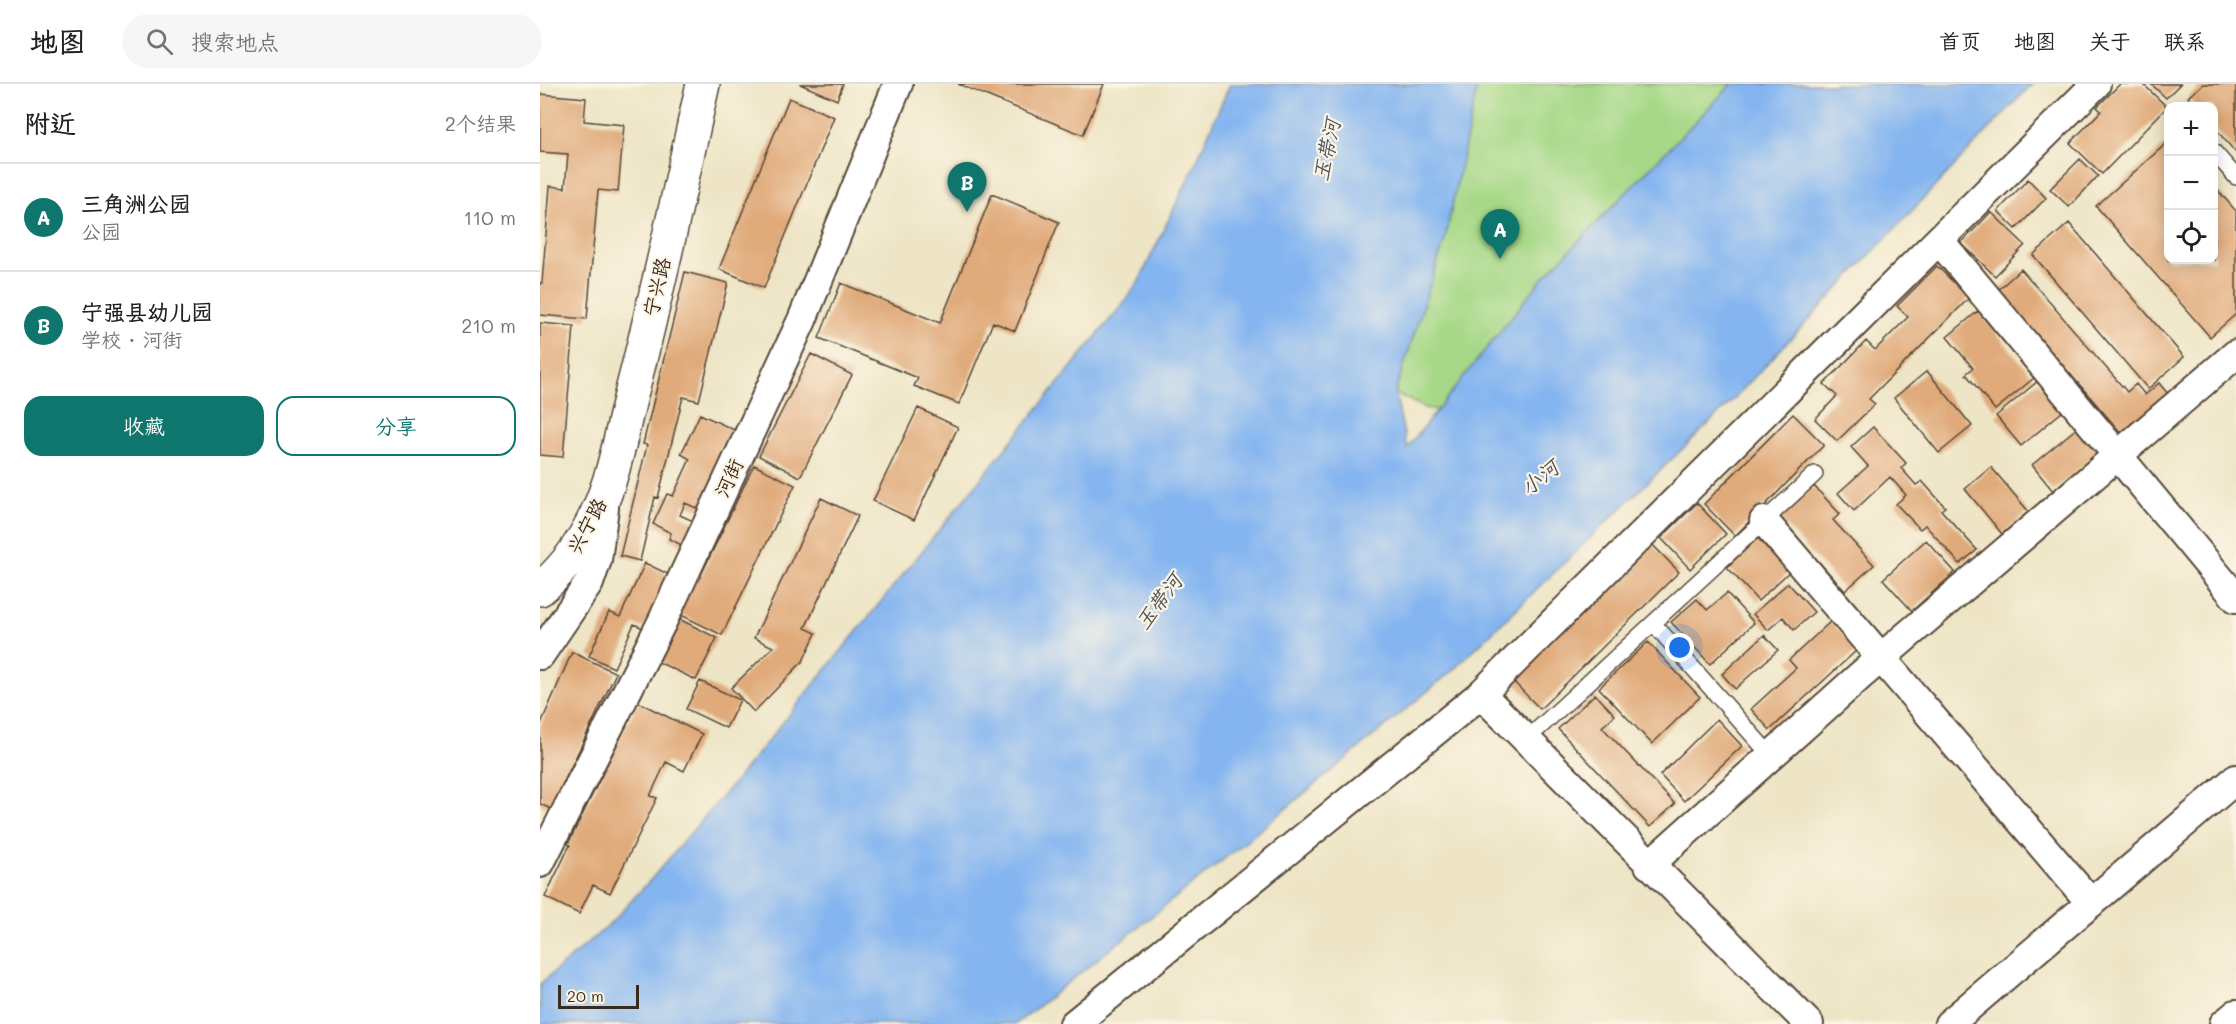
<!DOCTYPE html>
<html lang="zh">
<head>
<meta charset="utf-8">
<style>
	body { margin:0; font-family:Mali,"LXGW WenKai TC",sans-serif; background:#f6f6f6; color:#202124 }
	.controls { position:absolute; right:18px; top:18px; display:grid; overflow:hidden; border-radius:12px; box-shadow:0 3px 15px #0003 }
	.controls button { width:54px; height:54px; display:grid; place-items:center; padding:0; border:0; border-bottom:2px solid #e0e0e0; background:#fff; color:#202124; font:30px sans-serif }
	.scale { position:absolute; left:18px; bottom:15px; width:81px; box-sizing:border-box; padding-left:6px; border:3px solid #3b2a1e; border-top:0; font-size:16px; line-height:21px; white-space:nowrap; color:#3b2a1e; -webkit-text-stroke:4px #fcf5e5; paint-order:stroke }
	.you { position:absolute; left:1140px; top:564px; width:21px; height:21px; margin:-15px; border:4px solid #fff; border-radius:50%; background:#1a73e8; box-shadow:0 0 0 9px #1a73e833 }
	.badge { display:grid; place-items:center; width:39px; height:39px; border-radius:50%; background:#0f766e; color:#fff; font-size:20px; font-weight:700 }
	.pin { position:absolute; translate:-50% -50px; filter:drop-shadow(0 2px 3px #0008) }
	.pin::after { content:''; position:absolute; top:32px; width:21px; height:18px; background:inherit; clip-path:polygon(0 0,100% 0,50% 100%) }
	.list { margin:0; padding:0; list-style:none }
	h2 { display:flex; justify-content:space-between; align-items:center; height:78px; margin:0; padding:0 24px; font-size:26px }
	h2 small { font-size:20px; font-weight:400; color:#757577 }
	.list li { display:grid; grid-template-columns:39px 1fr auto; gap:18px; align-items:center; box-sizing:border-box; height:108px; padding:0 24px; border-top:2px solid #e0e0e0 }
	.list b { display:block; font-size:22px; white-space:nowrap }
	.list p { margin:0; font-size:20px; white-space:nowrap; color:#757577 }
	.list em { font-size:20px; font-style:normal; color:#757577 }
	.actions { display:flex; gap:12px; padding:18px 24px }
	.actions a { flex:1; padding:14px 0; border:2px solid #0f766e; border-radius:18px; text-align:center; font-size:21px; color:#0f766e }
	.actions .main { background:#0f766e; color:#fff }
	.icon { flex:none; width:33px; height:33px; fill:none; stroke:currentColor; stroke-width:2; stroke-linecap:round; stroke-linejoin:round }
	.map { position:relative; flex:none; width:1696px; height:940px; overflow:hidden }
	header { display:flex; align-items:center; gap:36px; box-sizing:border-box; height:84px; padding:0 30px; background:#fff; border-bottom:2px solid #e0e0e0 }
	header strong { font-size:28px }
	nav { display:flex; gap:33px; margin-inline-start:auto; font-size:21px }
	.search { width:420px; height:54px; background:#f6f6f6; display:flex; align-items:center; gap:15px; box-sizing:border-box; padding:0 21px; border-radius:33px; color:#757577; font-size:22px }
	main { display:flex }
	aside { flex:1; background:#fff }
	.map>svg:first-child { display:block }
	.green { fill:#a6d887; stroke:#708152; stroke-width:1.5 }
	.water { fill:#84b5f0; stroke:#607087; stroke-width:1.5 }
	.building { fill:#e0aa7a }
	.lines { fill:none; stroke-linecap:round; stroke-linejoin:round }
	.lane-casing { stroke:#564637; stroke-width:18 }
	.street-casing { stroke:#564637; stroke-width:32 }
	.secondary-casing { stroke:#564637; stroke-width:36 }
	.lane { stroke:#fff; stroke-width:15 }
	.street { stroke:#fff; stroke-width:28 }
	.secondary { stroke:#fff; stroke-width:33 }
	.labels { text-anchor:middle; stroke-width:4.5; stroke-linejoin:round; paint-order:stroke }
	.street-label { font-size:20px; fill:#3b2a1e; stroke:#fcf5e5 }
	.water-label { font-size:21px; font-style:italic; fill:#51545d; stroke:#fcf5e5 }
</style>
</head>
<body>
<header>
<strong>地图</strong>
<div class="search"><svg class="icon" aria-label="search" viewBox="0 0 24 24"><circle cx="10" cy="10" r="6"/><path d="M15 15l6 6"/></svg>搜索地点</div>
<nav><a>首页</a><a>地图</a><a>关于</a><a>联系</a></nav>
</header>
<main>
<aside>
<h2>附近<small>2个结果</small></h2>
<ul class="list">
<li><span class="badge">A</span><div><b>三角洲公园</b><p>公园</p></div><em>110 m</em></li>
<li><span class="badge">B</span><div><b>宁强县幼儿园</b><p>学校 · 河街</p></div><em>210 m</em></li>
</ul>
<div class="actions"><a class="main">收藏</a><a>分享</a></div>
</aside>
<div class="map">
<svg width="1696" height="940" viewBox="0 0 1696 940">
	<rect width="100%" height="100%" fill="#fcf5e5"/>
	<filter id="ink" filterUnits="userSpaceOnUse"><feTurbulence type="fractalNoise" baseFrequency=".0167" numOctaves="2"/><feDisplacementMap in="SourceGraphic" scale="12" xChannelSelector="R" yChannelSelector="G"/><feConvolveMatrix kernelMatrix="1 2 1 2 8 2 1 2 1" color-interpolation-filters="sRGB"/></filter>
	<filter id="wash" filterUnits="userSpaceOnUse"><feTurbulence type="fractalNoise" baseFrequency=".008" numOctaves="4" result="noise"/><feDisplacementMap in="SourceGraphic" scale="24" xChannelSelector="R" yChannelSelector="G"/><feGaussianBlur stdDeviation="1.35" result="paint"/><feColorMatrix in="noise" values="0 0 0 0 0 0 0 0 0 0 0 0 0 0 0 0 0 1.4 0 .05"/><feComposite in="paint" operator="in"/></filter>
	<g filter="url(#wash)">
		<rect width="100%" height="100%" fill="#eee5c6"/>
		<path class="green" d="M938,0H1192L1002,195L898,326L885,324L855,309L905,155Z"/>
		<path class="water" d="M690,0H938L905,155L855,308L867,364L1002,195L1192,0H1492L1186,323L911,588L703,760L476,940H0V900L71,839L114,792L197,695L582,221L599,197L654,83Z"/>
		<g id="blocks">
			<path class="building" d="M260,0H303L297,16Z
				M418,0H564L543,51Z
				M1580,0H1603L1627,23L1562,90L1530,59L1561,27L1557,23Z
				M1611,0H1640L1626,14Z
				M1663,0H1696V69L1674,43V22H1656L1648,13Z
				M0,10L46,14L44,37L84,41L78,108L58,106L47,235L0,231V199H2L10,102L25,104L28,70L0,68Z
				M249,14L294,33L224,204L179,185Z
				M1628,58V176H1674V102L1696,127V230L1670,253L1556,122Z
				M1540,75L1558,92L1529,123L1510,105Z
				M1488,95L1506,114L1476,145L1458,127Z
				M452,110L519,138L475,247L453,238L419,320L374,302L378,294L279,254L301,199L400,239Z
				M1451,128L1485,161L1455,192L1421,159Z
				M1529,139L1644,273L1608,305L1493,171Z
				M1397,182L1429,214L1329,315L1335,320L1297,357L1275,335L1297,312L1284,300L1326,257L1335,266L1368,233L1357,222Z
				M1481,185L1587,308L1596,300L1605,311L1619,299L1628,310L1582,350L1458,206Z
				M145,188L188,199L159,317L143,313L118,414L115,413L100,477L80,472L107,361L103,360Z
				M1438,227L1494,294L1455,326L1426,290L1433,284L1407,253Z
				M0,239L34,242L23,373L0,371Z
				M271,270L312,291L260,393L219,372Z
				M1387,287L1432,342L1399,369L1354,314Z
				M1498,297L1523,327L1481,362L1456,332Z
				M378,324L418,343L374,436L333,417Z
				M160,330L201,349L163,427L145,419L140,431L160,440L148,464L129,455L131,449L113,440L127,410L133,412L150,375L141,370Z
				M1253,330L1284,361L1195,452L1164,420Z
				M1333,343L1366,379L1361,384L1376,401L1382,397L1405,423L1401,426L1437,466L1420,480L1385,441L1380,445L1356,420L1366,411L1350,393L1314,427L1298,409L1328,382L1311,363Z
				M1538,343L1559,368L1513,407L1492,381Z
				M214,381L255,401L182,551L137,529L156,491L160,493Z
				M1451,383L1489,428L1462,450L1425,405Z
				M1274,402L1300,430L1293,436L1334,481L1305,507L1239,434Z
				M281,414L318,432L265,544L276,549L263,577L214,628L191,604L233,563L214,554Z
				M1157,419L1186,450L1150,485L1121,454Z
				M1218,454L1249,488L1218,517L1187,483Z
				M1386,456L1415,488L1372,527L1343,495Z
				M1110,458L1139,488L1000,625L971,595Z
				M105,479L128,490L103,544L94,540L74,584L49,572L69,528L80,533Z
				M1248,499L1274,528L1254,546L1243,533L1228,546L1213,530Z
				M1187,509L1214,539L1170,580L1131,538L1157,515L1167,526Z
				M139,535L177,554L156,596L118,578Z
				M1291,537L1317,566L1230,646L1211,625L1256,584L1249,576Z
				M1224,551L1238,566L1195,605L1182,590Z
				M1108,558L1160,613L1112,660L1059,604Z
				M32,568L76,589L11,725L0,720V642Z
				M160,597L200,616L186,644L146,625Z
				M1055,610L1075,631L1062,643L1135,720L1110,743L1018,645Z
				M98,618L162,650L144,687L126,678L110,712L117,714L70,809L53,801L39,830L5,813L30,761L28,760Z
				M1177,635L1202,662L1144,717L1120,691Z"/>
		</g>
	</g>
	<g filter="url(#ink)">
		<use href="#blocks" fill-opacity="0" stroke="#564637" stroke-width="1.5"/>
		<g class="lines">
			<g class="lane-casing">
				<path id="lane" d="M1674,68L1696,93
					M1113,539L1231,672
					M986,656L1275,390"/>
			</g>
			<g class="street-casing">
				<path id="street" d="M1399,156L1696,514
					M1224,437L1551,819
					M0,571L49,499L57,476L64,424
					M941,610L1269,940
					M0,779L122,538L262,236L358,0
					M1109,781L1321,591L1696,270
					M534,940L941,610L1556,0
					M1409,940L1696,695
					M1684,940L1696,930"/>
			</g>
			<g class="secondary-casing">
				<path id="secondary" d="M0,505C26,484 43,459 57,429C74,393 81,350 91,311C118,208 140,104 163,0"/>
			</g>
			<use href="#lane" class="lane"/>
			<use href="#street" class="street"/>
			<use href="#secondary" class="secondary"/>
		</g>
	</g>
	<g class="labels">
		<g class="street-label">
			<text transform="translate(117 203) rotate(-77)" y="7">宁兴路</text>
			<text transform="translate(189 394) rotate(-65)" y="7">河街</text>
			<text transform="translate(47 442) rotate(-62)" y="7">兴宁路</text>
		</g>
		<g class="water-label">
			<text transform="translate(787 66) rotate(-78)" y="7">玉带河</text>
			<text transform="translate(1000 394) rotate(-39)" y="7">小河</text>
			<text transform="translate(619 518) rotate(-53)" y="7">玉带河</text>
		</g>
	</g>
</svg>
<div class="controls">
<button>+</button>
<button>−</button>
<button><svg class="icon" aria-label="locate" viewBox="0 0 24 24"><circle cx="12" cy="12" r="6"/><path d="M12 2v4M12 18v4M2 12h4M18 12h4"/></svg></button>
</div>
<div class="scale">20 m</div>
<div class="you"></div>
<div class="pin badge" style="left:960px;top:175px">A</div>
<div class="pin badge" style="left:427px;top:128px">B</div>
</div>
</main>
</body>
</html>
